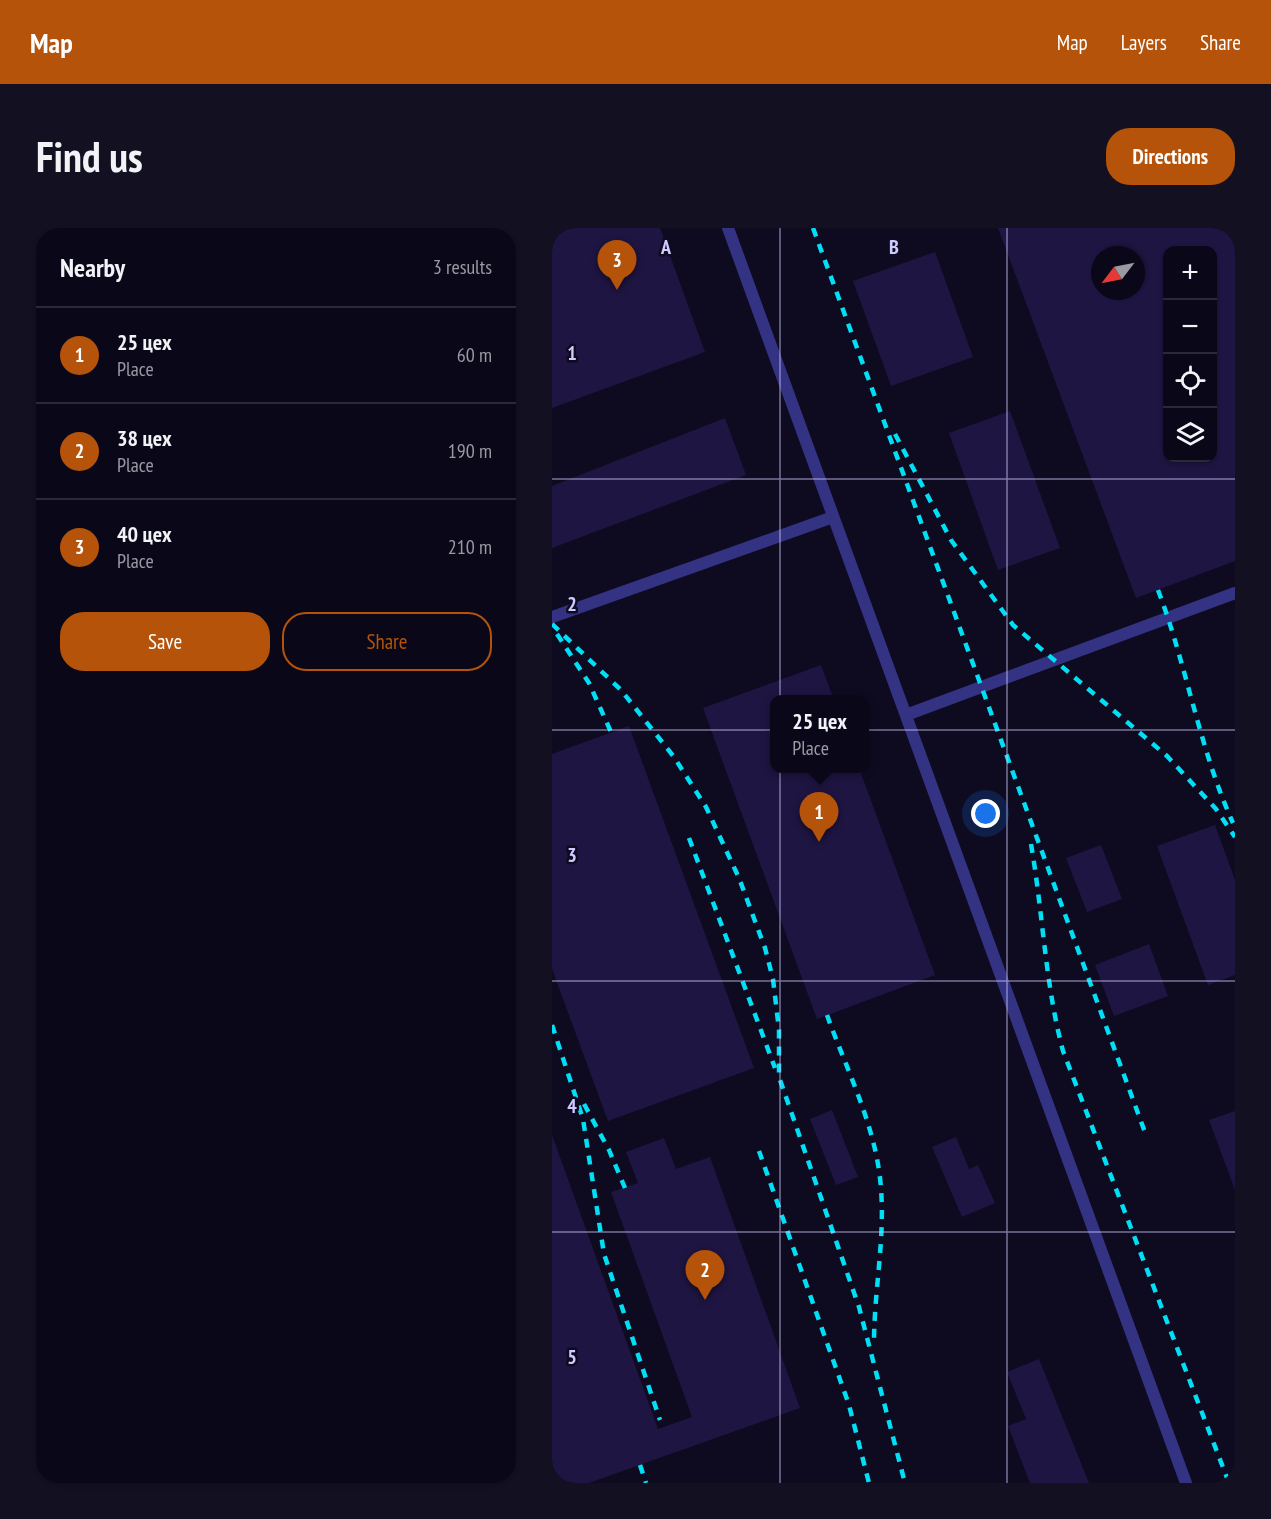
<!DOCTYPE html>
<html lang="en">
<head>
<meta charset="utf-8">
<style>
	body { margin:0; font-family:"PT Sans Narrow",sans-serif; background:#131121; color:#f1f3f6 }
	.controls { position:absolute; right:18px; top:18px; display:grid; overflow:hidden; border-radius:12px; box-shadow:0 2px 4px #0004 }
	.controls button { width:54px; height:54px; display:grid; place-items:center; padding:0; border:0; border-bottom:2px solid #2a2937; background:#0a0818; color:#f1f3f6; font:30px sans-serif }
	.compass { position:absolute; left:539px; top:18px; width:54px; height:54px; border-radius:50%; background:#0a0818; box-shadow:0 2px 4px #0004; rotate:238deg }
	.you { position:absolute; left:434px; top:586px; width:21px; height:21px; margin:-15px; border:4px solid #fff; border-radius:50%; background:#1a73e8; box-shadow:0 0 0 9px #1a73e833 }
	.badge { display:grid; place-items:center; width:39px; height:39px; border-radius:50%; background:#b45309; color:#fff; font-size:20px; font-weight:700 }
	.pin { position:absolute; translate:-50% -50px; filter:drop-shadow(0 2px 3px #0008) }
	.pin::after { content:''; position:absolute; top:32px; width:21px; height:18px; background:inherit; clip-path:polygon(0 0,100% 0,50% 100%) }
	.popup { position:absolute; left:218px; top:467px; width:99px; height:78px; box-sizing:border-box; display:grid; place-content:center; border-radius:12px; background:#0a0818; filter:drop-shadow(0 2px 4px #0005); font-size:20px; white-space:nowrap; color:#999aa2 }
	.popup b { font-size:22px; color:#f1f3f6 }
	.popup::after { content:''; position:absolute; left:50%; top:100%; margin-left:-12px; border:12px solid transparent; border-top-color:#0a0818 }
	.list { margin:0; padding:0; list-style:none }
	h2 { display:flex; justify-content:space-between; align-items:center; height:78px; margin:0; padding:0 24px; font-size:26px }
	h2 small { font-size:20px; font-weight:400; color:#999aa2 }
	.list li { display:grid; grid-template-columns:39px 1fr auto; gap:18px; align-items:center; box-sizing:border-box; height:96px; padding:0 24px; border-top:2px solid #2a2937 }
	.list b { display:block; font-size:22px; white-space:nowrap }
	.list p { margin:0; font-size:20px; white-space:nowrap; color:#999aa2 }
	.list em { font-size:20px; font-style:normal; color:#999aa2 }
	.actions { display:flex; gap:12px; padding:18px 24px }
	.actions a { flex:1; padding:14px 0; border:2px solid #b45309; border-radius:24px; text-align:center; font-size:21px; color:#b45309 }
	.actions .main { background:#b45309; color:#fff }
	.icon { flex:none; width:33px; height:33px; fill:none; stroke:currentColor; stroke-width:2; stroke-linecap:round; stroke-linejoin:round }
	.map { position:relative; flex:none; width:683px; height:1255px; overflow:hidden; border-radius:24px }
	header { display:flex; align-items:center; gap:36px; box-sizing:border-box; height:84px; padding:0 30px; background:#b45309; color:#fff }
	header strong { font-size:28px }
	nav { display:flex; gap:33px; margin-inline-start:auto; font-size:21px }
	.intro { display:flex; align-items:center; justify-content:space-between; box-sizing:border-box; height:144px; padding:0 36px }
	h1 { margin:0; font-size:42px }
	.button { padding:15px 27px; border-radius:24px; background:#b45309; color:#fff; font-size:21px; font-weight:700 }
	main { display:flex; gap:36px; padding:0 36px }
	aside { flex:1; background:#0a0818; border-radius:24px; box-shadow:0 2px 4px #0004 }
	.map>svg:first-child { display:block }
	.building { fill:#1e1542; fill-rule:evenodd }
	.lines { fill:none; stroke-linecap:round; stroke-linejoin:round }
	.lane { stroke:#343283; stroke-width:12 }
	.rail { stroke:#00dff5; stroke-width:4.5; stroke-dasharray:9 8; stroke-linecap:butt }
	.grid { fill:none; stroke:#cfcaff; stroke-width:1.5; stroke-opacity:0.55 }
	.grid-label { font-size:20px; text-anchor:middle; font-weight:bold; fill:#cfcaff; stroke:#0e0b20; stroke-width:5; stroke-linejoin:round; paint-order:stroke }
</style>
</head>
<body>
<header>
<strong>Map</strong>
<nav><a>Map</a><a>Layers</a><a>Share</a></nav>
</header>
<div class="intro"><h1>Find us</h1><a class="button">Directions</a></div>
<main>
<aside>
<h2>Nearby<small>3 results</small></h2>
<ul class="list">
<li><span class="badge">1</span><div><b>25 цех</b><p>Place</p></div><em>60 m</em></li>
<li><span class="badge">2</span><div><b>38 цех</b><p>Place</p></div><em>190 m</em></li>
<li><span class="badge">3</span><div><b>40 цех</b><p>Place</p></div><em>210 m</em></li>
</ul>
<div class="actions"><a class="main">Save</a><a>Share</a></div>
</aside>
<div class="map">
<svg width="683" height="1255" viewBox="0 0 683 1255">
	<rect width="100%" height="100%" fill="#0e0b20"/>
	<path class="building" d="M0,0H108L153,124L0,180Z
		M446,0H683V333L584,370ZM616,22H660V230H616ZM548,27H584V63H548Z
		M383,24L421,129L339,158L301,53Z
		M458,183L508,320L446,342L397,205Z
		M173,190L194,247L0,320V258Z
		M269,437L282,472H222V540H307L383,747L265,791L151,480Z
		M77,498L202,840L56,893L0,741V526Z
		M663,597L683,652V747L656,757L605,618Z
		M549,617L570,671L535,684L514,630Z
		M597,716L616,768L562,788L543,737Z
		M280,882L306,949L284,957L258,891Z
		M683,883V962L657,892Z
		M0,907L106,1201L140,1189L59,964L86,955L74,924L112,910L124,941L158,929L248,1180L37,1255H0Z
		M404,909L417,941L426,937L443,975L410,989L380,919Z
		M487,1131L537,1255H478L456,1198L474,1191L455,1144Z"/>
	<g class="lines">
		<path class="lane" d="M176,0L634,1255
			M0,389L281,289
			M354,487L683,365"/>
		<path class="rail" d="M261,0L594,907
			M343,206L399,312L461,397L615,528L664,581L683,609
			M606,362C635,438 647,520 681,595
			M0,396L69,462L122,529L154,579L187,650L213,720L221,751L227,802V849L307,1079L353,1255
			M5,406L37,455L59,504
			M137,610L223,840
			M479,616C491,685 493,756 511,823L677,1255
			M275,787C295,843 325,900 329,961C333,1013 322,1063 322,1115
			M0,797L31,891L52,1026L108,1192
			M32,876L57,922L73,960
			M207,923L297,1177L317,1255
			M88,1237L94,1255"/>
	</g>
	<path class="grid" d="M228,0V1255M455,0V1255M0,251H683M0,502H683M0,753H683M0,1004H683"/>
	<g class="grid-label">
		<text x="114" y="26">A</text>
		<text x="342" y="26">B</text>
		<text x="20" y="132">1</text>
		<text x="20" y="383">2</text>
		<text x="20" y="634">3</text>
		<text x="20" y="885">4</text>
		<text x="20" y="1136">5</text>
	</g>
</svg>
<div class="controls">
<button>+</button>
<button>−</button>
<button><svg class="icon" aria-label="locate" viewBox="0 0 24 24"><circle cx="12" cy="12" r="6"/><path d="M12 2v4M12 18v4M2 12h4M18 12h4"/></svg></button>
<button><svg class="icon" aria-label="layers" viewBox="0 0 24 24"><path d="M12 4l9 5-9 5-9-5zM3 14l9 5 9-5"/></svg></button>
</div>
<svg class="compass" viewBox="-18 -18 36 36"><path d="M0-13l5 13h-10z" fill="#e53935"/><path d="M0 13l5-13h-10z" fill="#999aa2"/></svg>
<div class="you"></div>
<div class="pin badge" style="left:267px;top:614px">1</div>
<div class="popup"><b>25 цех</b>Place</div>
<div class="pin badge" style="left:153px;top:1072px">2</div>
<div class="pin badge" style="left:65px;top:62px">3</div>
</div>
</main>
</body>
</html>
